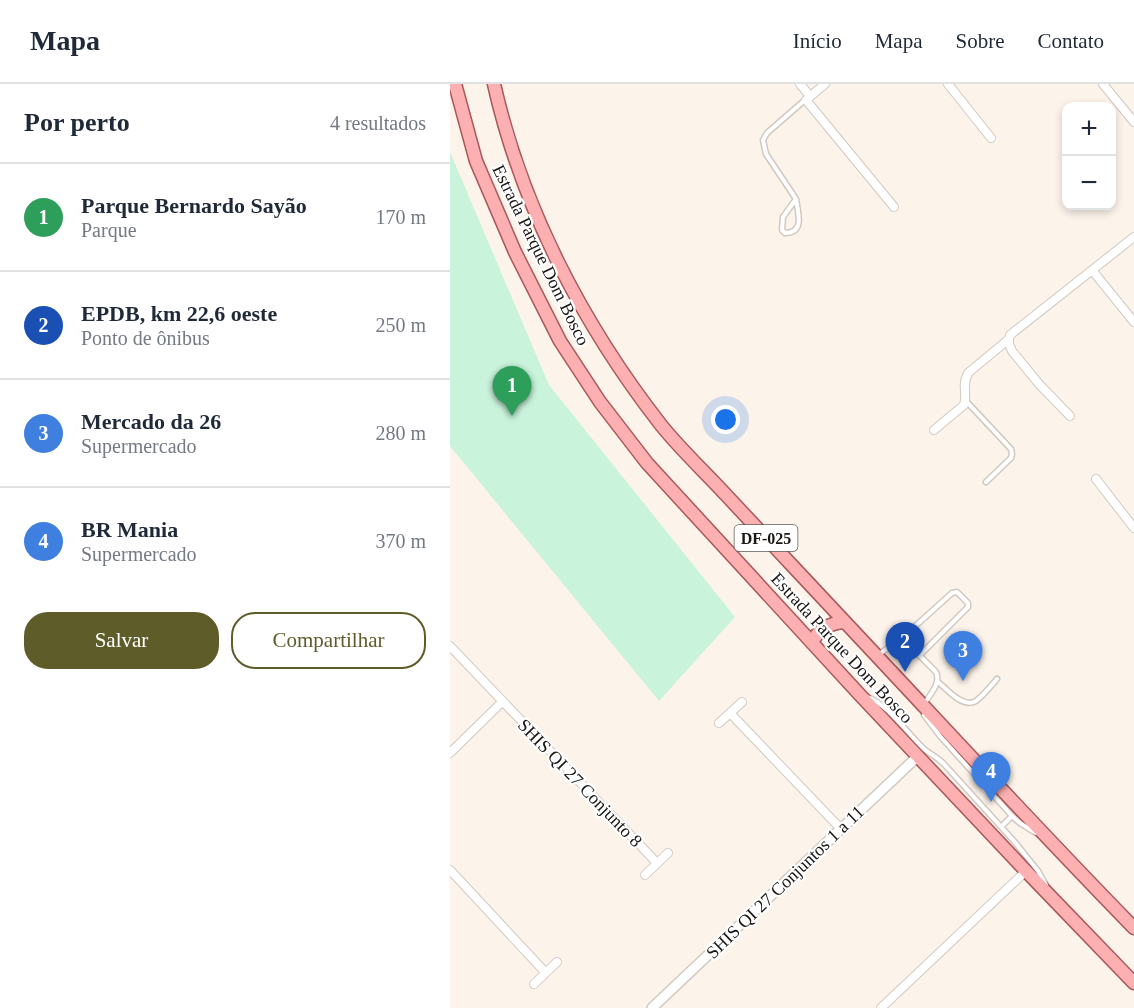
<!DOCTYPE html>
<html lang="pt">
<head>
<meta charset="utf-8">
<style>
	body { margin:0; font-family:Georgia,serif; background:#f2f2f3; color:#1f2937 }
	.controls { position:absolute; right:18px; top:18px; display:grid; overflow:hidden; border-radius:12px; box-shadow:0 3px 9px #0003 }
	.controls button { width:54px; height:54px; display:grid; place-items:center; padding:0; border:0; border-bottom:2px solid #e0e1e3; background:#fff; color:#1f2937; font:30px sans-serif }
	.you { position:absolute; left:276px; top:336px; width:21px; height:21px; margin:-15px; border:4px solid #fff; border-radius:50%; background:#1a73e8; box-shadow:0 0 0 9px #1a73e833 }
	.badge { display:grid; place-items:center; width:39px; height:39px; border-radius:50%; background:#5e5c29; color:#fff; font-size:20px; font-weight:700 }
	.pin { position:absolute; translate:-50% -50px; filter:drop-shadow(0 2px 3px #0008) }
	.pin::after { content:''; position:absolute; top:32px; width:21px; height:18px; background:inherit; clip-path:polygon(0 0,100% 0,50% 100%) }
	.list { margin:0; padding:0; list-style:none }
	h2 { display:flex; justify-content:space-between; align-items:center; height:78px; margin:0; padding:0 24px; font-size:26px }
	h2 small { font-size:20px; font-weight:400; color:#747a83 }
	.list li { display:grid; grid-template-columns:39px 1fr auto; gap:18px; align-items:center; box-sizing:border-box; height:108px; padding:0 24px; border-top:2px solid #e0e1e3 }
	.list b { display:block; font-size:22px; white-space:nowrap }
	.list p { margin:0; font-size:20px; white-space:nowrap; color:#747a83 }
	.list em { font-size:20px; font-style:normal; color:#747a83 }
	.actions { display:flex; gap:12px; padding:18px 24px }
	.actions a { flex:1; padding:14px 0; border:2px solid #5e5c29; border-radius:24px; text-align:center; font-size:21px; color:#5e5c29 }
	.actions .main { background:#5e5c29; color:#fff }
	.map { position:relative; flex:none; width:684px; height:924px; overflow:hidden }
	header { display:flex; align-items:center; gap:36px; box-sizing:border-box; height:84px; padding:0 30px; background:#fff; border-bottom:2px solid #e0e1e3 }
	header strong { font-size:28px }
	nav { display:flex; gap:33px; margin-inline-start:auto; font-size:21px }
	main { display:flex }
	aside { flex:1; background:#fff }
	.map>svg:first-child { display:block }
	.green { fill:#c9f3db }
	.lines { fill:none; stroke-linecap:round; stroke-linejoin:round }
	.service-casing { stroke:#d1c9c1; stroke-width:7 }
	.minor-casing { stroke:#d1c9c1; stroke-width:10 }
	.tertiary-casing { stroke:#d1c9c1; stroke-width:12 }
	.primary-casing { stroke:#ab5859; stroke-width:15 }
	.service { stroke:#fff; stroke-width:4 }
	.minor { stroke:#fff; stroke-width:8 }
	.tertiary { stroke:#fff; stroke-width:9 }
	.primary { stroke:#fcb0b2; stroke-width:12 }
	.labels { text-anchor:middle; stroke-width:4.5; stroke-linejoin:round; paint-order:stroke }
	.shield { fill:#fff; stroke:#5e5c5a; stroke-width:1.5 }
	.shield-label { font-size:16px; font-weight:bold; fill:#191613 }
	.street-label { font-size:18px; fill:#191613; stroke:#fff }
</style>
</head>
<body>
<header>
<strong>Mapa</strong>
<nav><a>Início</a><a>Mapa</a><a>Sobre</a><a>Contato</a></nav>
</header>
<main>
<aside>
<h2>Por perto<small>4 resultados</small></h2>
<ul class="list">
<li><span class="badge" style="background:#2e9e5b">1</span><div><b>Parque Bernardo Sayão</b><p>Parque</p></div><em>170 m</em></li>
<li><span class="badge" style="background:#1a4fb4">2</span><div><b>EPDB, km 22,6 oeste</b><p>Ponto de ônibus</p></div><em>250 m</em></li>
<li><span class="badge" style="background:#3f7fe0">3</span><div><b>Mercado da 26</b><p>Supermercado</p></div><em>280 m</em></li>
<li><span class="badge" style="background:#3f7fe0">4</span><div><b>BR Mania</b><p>Supermercado</p></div><em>370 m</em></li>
</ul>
<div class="actions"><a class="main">Salvar</a><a>Compartilhar</a></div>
</aside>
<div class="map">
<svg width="684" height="924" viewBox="0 0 684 924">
	<rect width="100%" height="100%" fill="#fcf4eb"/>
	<path class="green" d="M0,68L99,301L285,533L209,617L0,362Z"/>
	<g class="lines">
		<g class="service-casing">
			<path id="service" d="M346,115L316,70L313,56L317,49L355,16
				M346,115C348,129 355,149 335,149L332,146L333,133Z
				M516,317L561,365L562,370L561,374L536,398
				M452,554L486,588C491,599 481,609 475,619
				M428,571L452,554L502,509L507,508L518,519V523L470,571
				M488,598C497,605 513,625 526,617C534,611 541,602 547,595
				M417,613C435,618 459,651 474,665C480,670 487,673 493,679L564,757L588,787L596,801
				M474,631L490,652L562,732L552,742
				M562,732L570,739L586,749"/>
		</g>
		<g class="minor-casing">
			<path id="minor" d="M350,0L360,12
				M375,0L356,16L444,123
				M498,0L541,54
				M653,0L684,38
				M642,186L684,238
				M559,255V260L562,267L589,300L620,332
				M484,346L514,321C518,309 511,303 518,289L559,255L560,251L684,153
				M646,395L684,444
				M0,562L207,779
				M280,629L391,745
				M269,639L292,618
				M0,669L52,618
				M0,786L95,888
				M195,791L218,769
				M84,900L107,878
				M431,924L576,787"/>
		</g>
		<g class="tertiary-casing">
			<path id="tertiary" d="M202,924L468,672"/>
		</g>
		<g class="primary-casing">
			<path id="primary" d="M5,0L26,77L65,168L110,257L150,318L197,379L410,611L576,787L684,899
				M44,0C72,124 133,241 211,341C231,366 256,389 277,412C321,459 366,507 410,554C501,651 591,749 684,844
				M362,559C368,545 380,539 395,538"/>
		</g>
		<use href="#service" class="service"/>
		<use href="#minor" class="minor"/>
		<use href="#tertiary" class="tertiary"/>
		<use href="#primary" class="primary"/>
	</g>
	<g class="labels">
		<rect class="shield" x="284.5" y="441" width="63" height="26" rx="4.5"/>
		<g class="shield-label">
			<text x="316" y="460">DF-025</text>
		</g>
		<g class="street-label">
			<text transform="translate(91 171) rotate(64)" y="6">Estrada Parque Dom Bosco</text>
			<text transform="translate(392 564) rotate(47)" y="6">Estrada Parque Dom Bosco</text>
			<text transform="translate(130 699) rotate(46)" y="6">SHIS QI 27 Conjunto 8</text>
			<text transform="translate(335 798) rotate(-44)" y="6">SHIS QI 27 Conjuntos 1 a 11</text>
		</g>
	</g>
</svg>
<div class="controls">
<button>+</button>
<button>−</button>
</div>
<div class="you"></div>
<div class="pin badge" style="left:62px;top:332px;background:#2e9e5b">1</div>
<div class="pin badge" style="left:455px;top:588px;background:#1a4fb4">2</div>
<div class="pin badge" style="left:513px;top:597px;background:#3f7fe0">3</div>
<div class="pin badge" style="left:541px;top:718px;background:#3f7fe0">4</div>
</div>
</main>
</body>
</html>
